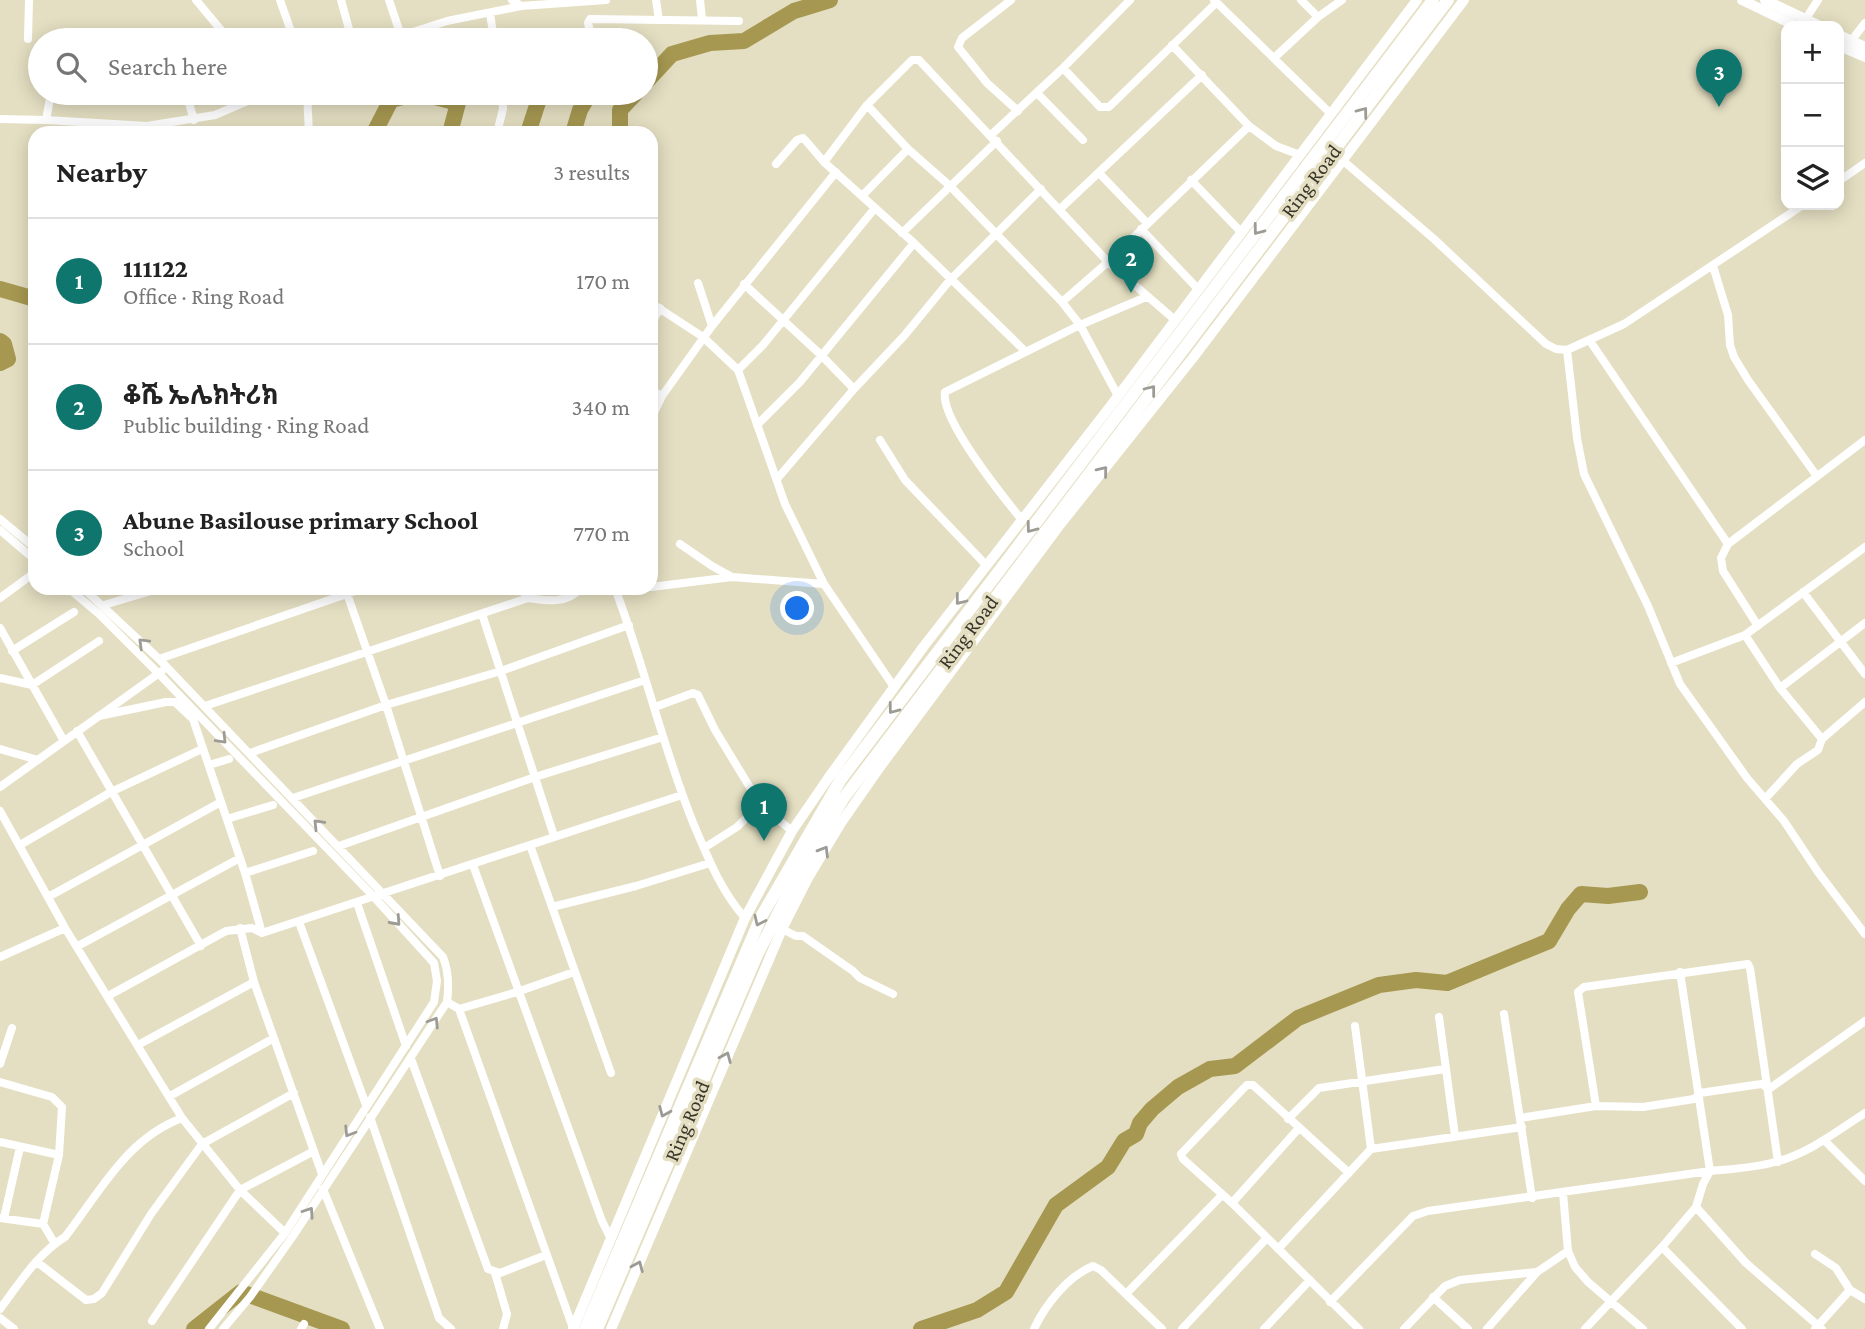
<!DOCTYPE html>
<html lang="en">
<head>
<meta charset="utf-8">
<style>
	body { margin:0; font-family:"Crimson Pro","Noto Sans Ethiopic",serif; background:#f6f6f6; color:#222 }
	.controls { position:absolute; right:21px; top:21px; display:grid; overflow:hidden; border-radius:14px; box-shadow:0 4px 18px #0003 }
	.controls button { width:63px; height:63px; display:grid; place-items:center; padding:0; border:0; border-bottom:2px solid #e0e0e0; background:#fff; color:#222; font:35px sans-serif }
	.you { position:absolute; left:798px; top:609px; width:24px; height:24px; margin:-18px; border:5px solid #fff; border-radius:50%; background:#1a73e8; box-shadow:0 0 0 10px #1a73e833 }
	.badge { display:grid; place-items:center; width:46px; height:46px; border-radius:50%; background:#0f766e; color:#fff; font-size:23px; font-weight:700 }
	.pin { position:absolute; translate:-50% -58px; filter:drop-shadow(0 2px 4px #0008) }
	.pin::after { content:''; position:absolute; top:37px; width:24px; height:21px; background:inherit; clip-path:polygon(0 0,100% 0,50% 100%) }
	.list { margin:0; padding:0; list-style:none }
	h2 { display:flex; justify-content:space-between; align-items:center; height:91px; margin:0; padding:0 28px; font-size:30px }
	h2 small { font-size:23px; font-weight:400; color:#767676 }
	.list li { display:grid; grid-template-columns:46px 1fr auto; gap:21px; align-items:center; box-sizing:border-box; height:126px; padding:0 28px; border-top:2px solid #e0e0e0 }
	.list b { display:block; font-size:26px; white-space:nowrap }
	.list p { margin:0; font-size:23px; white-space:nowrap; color:#767676 }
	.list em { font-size:23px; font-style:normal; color:#767676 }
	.icon { flex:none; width:38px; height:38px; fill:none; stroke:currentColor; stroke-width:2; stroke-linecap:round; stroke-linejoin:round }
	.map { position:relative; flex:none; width:1865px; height:1329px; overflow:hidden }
	.search { position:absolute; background:#fff; box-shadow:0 4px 18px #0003; left:28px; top:28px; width:630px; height:77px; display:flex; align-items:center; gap:18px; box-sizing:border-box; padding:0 24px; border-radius:38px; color:#767676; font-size:26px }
	.panel { position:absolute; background:#fff; box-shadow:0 4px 18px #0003; left:28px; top:126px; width:630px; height:469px; border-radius:21px }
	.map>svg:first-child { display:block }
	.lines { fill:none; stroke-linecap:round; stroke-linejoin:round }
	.river { stroke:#a69851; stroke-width:16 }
	.minor { stroke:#fff; stroke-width:8 }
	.tertiary { stroke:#fff; stroke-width:10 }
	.trunk { stroke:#fff; stroke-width:12 }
	.oneway { stroke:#9c9b96 }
	.labels { text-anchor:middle; stroke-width:7; stroke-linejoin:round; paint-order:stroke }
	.street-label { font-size:21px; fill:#39372c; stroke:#e4dfc2 }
</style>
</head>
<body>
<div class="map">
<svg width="1865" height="1329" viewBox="0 0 1865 1329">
	<rect width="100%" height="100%" fill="#e4dfc2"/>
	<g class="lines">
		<path class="river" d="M646,82L672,54L710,43L744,41L794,11L830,0
			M374,133L391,100L419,93L458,103L450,133
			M528,133L541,93
			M573,133L580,110L590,93
			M620,133V110L636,93
			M0,289L35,299
			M0,341L4,344L8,359L0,363
			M194,1329L241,1292L342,1329
			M921,1329L977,1310L1006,1292L1056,1205L1108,1167L1124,1141L1136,1134L1140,1123L1152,1109L1178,1087L1210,1069L1235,1066L1298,1018L1379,985L1416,980L1447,983L1549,941L1568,909L1581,894L1608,896L1640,892"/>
		<path class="minor" d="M196,0L226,36
			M280,0L294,40
			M341,0L352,40
			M389,0L401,36
			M656,0L659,20
			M700,0L702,19
			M1011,0L962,38L958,47L987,83L1018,111
			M1214,0L1331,114
			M1301,0L1318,17
			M521,6L606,0
			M490,13L494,40
			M1801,26L1818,0
			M28,39L29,0
			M388,40L447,21L521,6L512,0
			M592,40L588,23L590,19L739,21
			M1851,41L1865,23
			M1172,45L1249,126L1276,146L1300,155
			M1274,58L1318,17L1342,0
			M1063,68L1100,107H1109L1216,3
			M186,93L194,120
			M307,93L309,133
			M1037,93L1083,140
			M867,105L908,149L950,186L1062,302L1080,325L1118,396
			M0,119L46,120L147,126L215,115L266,93
			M46,120L51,93
			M497,133L503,109L502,93
			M991,135L1063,68L1130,0
			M1333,152L1434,239L1546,344L1556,349L1567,350L1624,324L1803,205
			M824,162L867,105L912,60H919L1108,262L1175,320
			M776,164L797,140L803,138L806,141L824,162L914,243L1025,351
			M1099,173L1147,223
			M1191,180L1241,232
			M1839,181L1865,163
			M862,196L908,149
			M1060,209L1202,75
			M1141,229L1198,289
			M902,233L997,141
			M1713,266L1728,315L1730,345L1734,357L1748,380L1816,475
			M744,284L821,355L854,389
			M1062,302L1108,262L1249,126
			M651,303L703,337L738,370L785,504L824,584
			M651,324L660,308
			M712,326L836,172
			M1590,341L1728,544L1865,440
			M1567,350L1577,438L1584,474L1648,606L1680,684L1747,778L1784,821L1818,872L1865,934
			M738,370L763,345L875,208
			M651,390L662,396
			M651,419L662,396L712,326L698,283
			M757,425L800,382L914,243
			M880,440L905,480L987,566
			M777,479L854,389L904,336L950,280L1041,189
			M0,519L35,548
			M1022,520C1004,498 940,419 945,392L1080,325L1146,297
			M0,530L35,560
			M680,544L712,566L732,577
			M1728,544L1721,558L1723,571L1758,626
			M651,587L732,577L824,584L894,687
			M68,588L99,614L159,674L374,897L434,963L437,981L434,1002L285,1233L209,1329
			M83,588L159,659L443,957C449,972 449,987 447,1002L293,1236L250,1297L223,1329
			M345,588L386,705L440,876
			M520,588L528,598
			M591,588H601
			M610,588L626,591L646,588
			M616,591C645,668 663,749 694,825C708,858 721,891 745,918
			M1803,592L1865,674
			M0,598L30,576
			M104,605L161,588
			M482,614L554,836
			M0,628L64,741
			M1745,635L1780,688L1822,739
			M12,651L74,612
			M159,659L364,588
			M1671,663L1745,635L1865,547
			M0,678L32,685L99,641
			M1780,688L1865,623
			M205,706L528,598C547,601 567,604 581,588
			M655,707L693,693L698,695L715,730L760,804L792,831
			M99,716L166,702H175L193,719L245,873L262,933
			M77,731L201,946
			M0,749L38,760
			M250,753L386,705L501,671L629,625
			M209,765L229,759
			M0,787L162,671
			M293,798L645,680
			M1765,799L1797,764L1818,750L1822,739L1865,702
			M0,811L65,928L182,1118L240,1190L285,1233
			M227,819L273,805
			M20,845L111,792L202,749
			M530,845L611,1073
			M339,846L535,777L663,737
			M704,848L737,827L760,804
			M473,865L602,1221L611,1239
			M245,873L313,851
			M48,897L221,802
			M357,903L406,1046
			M552,907L636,886L710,863
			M299,922L366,1105
			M240,928L254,982L322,1174
			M782,929L796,936H803L853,971L860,978L893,994
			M78,946L240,858
			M0,957L65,928
			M108,996L226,931L252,928L262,933L682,795
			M447,1002L459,1009L573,1328
			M459,1009L517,992L574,972
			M1504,1014L1532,1198
			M1439,1017L1455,1136
			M1355,1026L1371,1149
			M138,1045L254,982
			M411,1059L488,1269L500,1273L546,1255
			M0,1064L12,1028
			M0,1082L52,1097L62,1107L59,1155L43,1224
			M170,1096L274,1038
			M1596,1106L1578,992L1584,987L1748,964L1750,968L1778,1162
			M370,1117L439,1318L451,1329
			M1520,1118L1596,1106L1643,1107L1694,1099L1700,1093L1754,1085L1762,1084L1769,1089L1865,1021
			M1288,1119L1319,1088L1445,1069
			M1824,1140L1865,1181
			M0,1142L59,1155
			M1349,1173L1253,1085H1247L1242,1090L1181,1154L1183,1159L1232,1203L1359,1329
			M323,1189L380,1329
			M1563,1193L1568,1251L1575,1267L1588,1282L1643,1329
			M1232,1203L1299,1128
			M1696,1207L1746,1263L1822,1329
			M0,1218L43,1224L55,1244
			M4,1218L20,1147
			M1662,1247L1742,1329
			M1278,1249L1371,1149L1522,1127
			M1815,1254L1836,1268L1850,1290L1865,1299
			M37,1262L86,1300L94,1299L102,1293L151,1214L202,1144L294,1093
			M495,1273L507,1314L503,1329
			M1126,1294L1222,1195
			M1433,1297L1468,1329
			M1330,1302L1413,1216L1428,1211L1710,1171C1732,1169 1754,1168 1775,1162C1808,1154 1837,1131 1865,1113
			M0,1309C19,1284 37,1254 65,1237C100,1192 126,1139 182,1118
			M0,1318L14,1329
			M152,1321L240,1190L314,1151
			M301,1329L304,1324
			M1034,1329C1045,1305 1068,1276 1093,1266L1101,1270L1162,1329
			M1182,1329L1267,1238
			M1264,1329L1310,1280
			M1404,1329L1445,1286L1460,1280L1537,1272
			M1487,1329L1537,1272L1568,1251
			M1585,1329L1662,1247L1696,1207L1703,1184L1710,1171L1680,972
			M1815,1329L1850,1290"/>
		<path class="tertiary" d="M1742,0L1796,26
			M1765,0L1820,26
			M1839,35L1865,47
			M1839,46L1865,57
			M573,1329L745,918L792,831L829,777L924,646L1109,408L1417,0
			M611,1329L782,929L808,878L841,823L880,767L1059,526L1192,359L1464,0"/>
		<path class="trunk" d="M585,1329L761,917L841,779L1433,0
			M597,1329L757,955L793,884L843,799L1448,0"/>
	</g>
	<defs><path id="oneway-chevron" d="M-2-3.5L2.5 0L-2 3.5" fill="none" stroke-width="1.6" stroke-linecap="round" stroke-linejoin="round" transform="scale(1.75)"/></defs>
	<g class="oneway">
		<use href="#oneway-chevron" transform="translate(1363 112) rotate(-53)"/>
		<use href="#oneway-chevron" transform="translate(1258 230) rotate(127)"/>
		<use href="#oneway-chevron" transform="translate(1151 390) rotate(-52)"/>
		<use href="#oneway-chevron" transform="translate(1103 471) rotate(-51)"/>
		<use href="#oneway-chevron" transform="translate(1031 528) rotate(127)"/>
		<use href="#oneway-chevron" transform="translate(960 600) rotate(128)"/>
		<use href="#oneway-chevron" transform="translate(143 643) rotate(-136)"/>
		<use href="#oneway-chevron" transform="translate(893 709) rotate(127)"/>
		<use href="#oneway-chevron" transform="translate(222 739) rotate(46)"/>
		<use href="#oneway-chevron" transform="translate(318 824) rotate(-134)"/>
		<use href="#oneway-chevron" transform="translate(824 851) rotate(-59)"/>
		<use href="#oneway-chevron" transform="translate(396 921) rotate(48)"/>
		<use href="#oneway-chevron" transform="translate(759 921) rotate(115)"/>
		<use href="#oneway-chevron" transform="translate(434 1022) rotate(-58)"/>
		<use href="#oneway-chevron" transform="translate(726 1057) rotate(-67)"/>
		<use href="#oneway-chevron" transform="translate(664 1112) rotate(113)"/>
		<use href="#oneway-chevron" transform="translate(349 1132) rotate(122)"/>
		<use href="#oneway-chevron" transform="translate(309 1212) rotate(-56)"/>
		<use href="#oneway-chevron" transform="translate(638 1266) rotate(-67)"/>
	</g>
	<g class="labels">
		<g class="street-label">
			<text transform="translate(1311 181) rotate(-53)" y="7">Ring Road</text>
			<text transform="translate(968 632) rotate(-53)" y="7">Ring Road</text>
			<text transform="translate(687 1121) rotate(-67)" y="7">Ring Road</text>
		</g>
	</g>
</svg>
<div class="controls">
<button>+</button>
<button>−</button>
<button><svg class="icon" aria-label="layers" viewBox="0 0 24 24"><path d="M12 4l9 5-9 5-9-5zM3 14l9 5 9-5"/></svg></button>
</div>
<div class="you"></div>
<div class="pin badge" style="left:764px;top:841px">1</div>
<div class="pin badge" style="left:1131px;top:293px">2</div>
<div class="pin badge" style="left:1719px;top:107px">3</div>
<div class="search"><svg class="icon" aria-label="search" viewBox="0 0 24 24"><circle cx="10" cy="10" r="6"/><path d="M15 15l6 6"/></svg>Search here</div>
<section class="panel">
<h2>Nearby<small>3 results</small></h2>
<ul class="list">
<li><span class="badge">1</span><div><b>111122</b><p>Office · Ring Road</p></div><em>170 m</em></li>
<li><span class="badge">2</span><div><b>ቆሼ ኤሌክትሪክ</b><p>Public building · Ring Road</p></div><em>340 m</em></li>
<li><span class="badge">3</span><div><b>Abune Basilouse primary School</b><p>School</p></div><em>770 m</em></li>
</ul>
</section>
</div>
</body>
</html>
